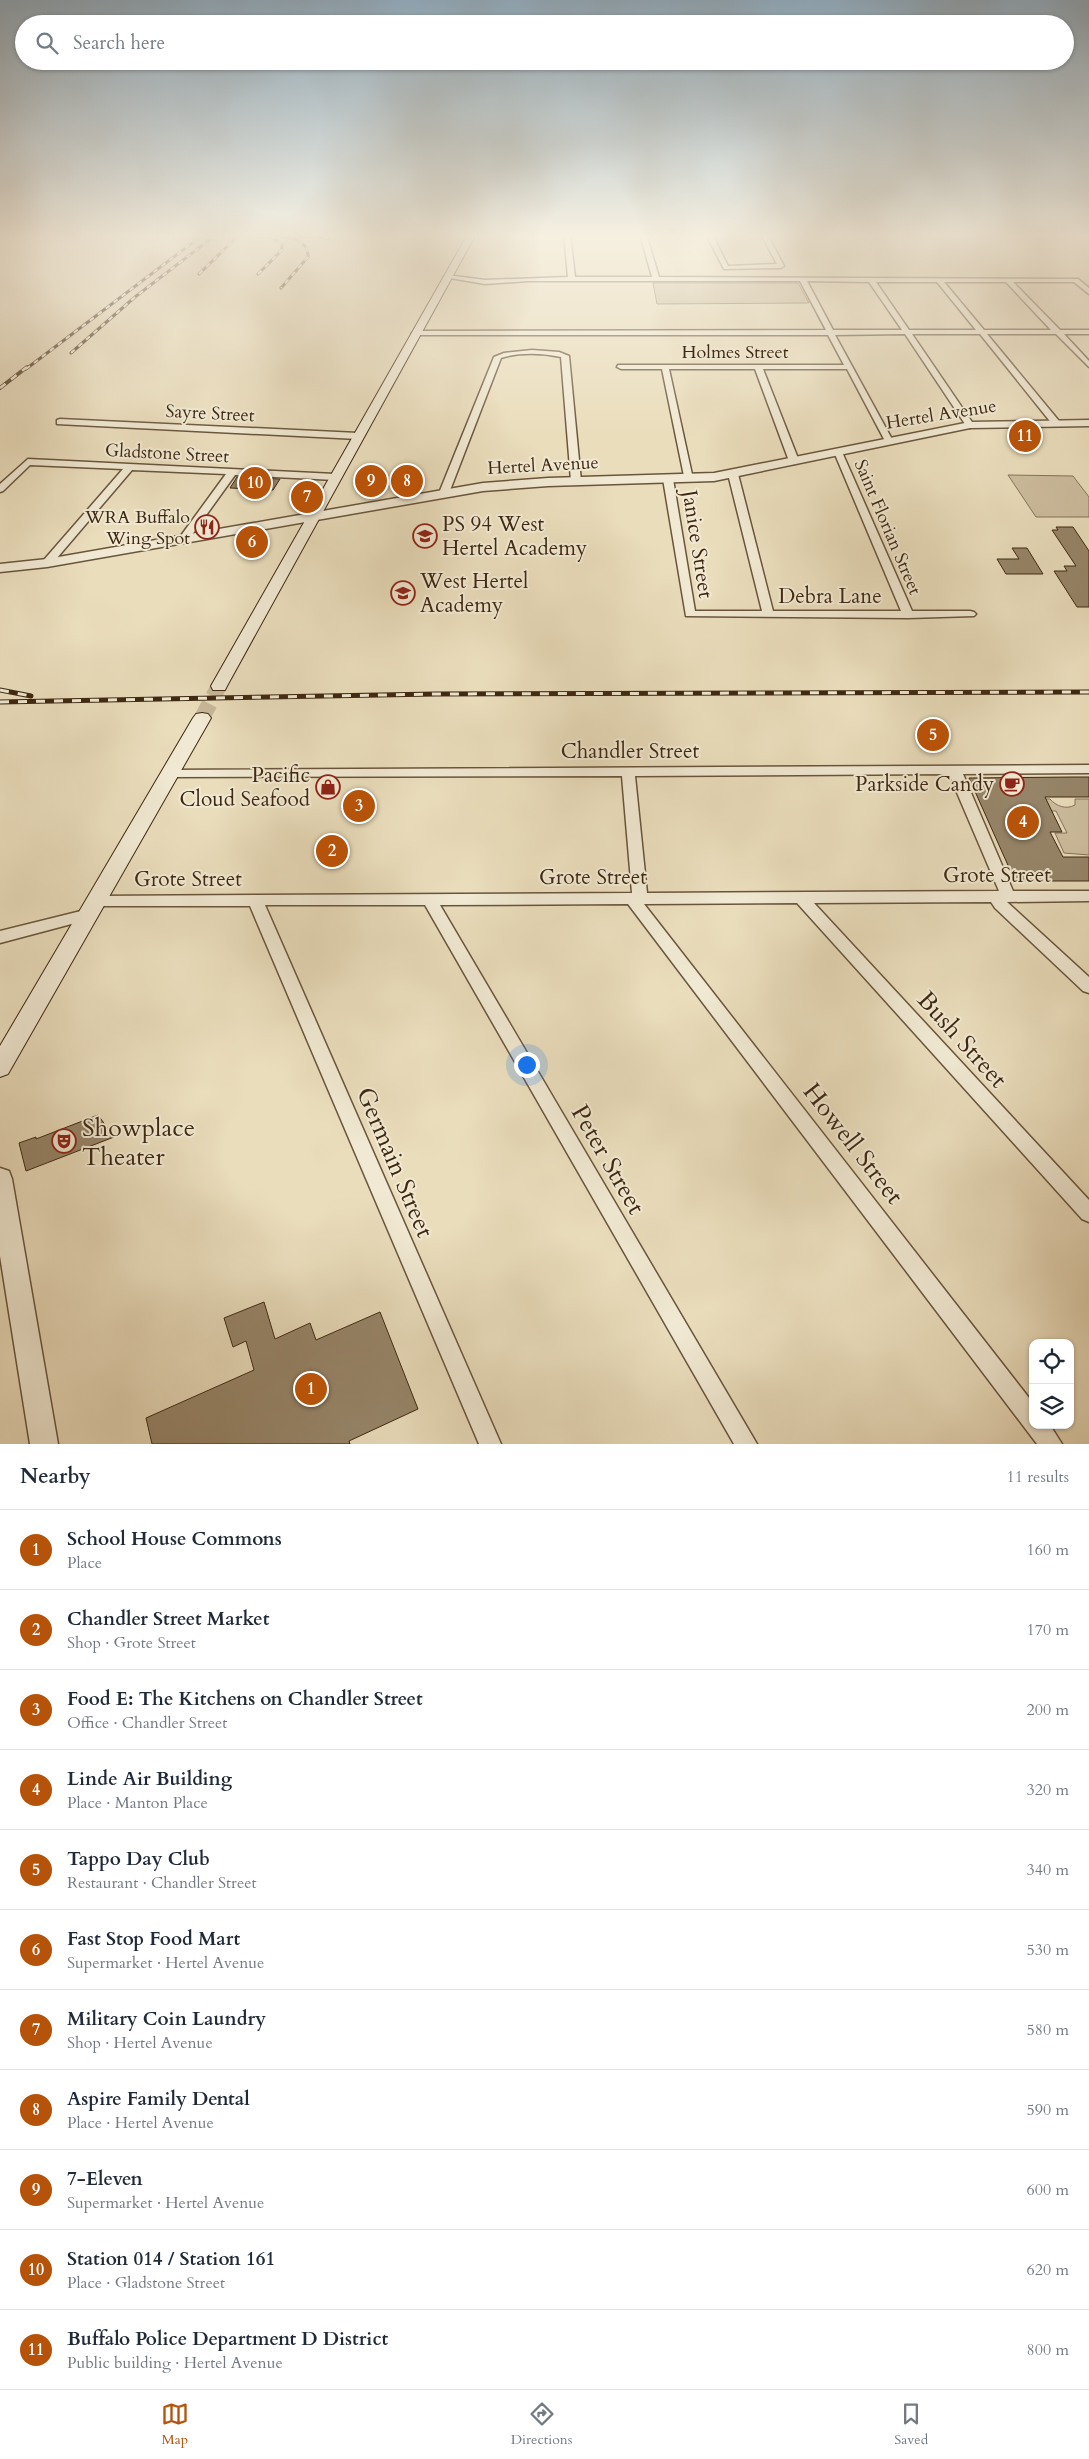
<!DOCTYPE html>
<html lang="en">
<head>
<meta charset="utf-8">
<style>
	body { margin:0; font-family:Cardo,serif; background:#f6f6f7; color:#1f2937 }
	.controls { position:absolute; right:15px; bottom:15px; display:grid; overflow:hidden; border-radius:10px; box-shadow:0 1px 4px #0004 }
	.controls button { width:45px; height:45px; display:grid; place-items:center; padding:0; border:0; border-bottom:1px solid #e0e1e3; background:#fff; color:#1f2937; font:25px sans-serif }
	.you { position:absolute; left:526px; top:1064px; width:18px; height:18px; margin:-12px; border:4px solid #fff; border-radius:50%; background:#1a73e8; box-shadow:0 0 0 8px #1a73e833 }
	.badge { display:grid; place-items:center; width:32px; height:32px; border-radius:50%; background:#b45309; color:#fff; font-size:16px; font-weight:700 }
	.pin { position:absolute; translate:-50% -50%; border:2px solid #fff; box-shadow:0 1px 5px #0006 }
	.list { margin:0; padding:0; list-style:none }
	h2 { display:flex; justify-content:space-between; align-items:center; height:65px; margin:0; padding:0 20px; font-size:21px }
	h2 small { font-size:16px; font-weight:400; color:#747a83 }
	.list li { display:grid; grid-template-columns:32px 1fr auto; gap:15px; align-items:center; box-sizing:border-box; height:80px; padding:0 20px; border-top:1px solid #e0e1e3 }
	.list b { display:block; font-size:19px; white-space:nowrap }
	.list p { margin:0; font-size:16px; white-space:nowrap; color:#747a83 }
	.list em { font-size:16px; font-style:normal; color:#747a83 }
	.icon { flex:none; width:28px; height:28px; fill:none; stroke:currentColor; stroke-width:2; stroke-linecap:round; stroke-linejoin:round }
	.map { position:relative; flex:none; width:1089px; height:1444px; overflow:hidden }
	.search { position:absolute; background:#fff; box-shadow:0 1px 4px #0004; left:15px; right:15px; top:15px; height:55px; display:flex; align-items:center; gap:12px; box-sizing:border-box; padding:0 18px; border-radius:28px; color:#747a83; font-size:19px }
	.sheet { height:945px; background:#fff }
	nav { display:flex; justify-content:space-around; align-items:center; box-sizing:border-box; height:70px; border-top:1px solid #e0e1e3; background:#fff; font-size:14px; color:#747a83 }
	nav a { display:grid; justify-items:center; gap:2px }
	nav .on { color:#b45309 }
	.map>svg:first-child { display:block }
	.green { fill:#cdbe9f; stroke:#867358 }
	.building { fill:#97866a; stroke:#3e2812 }
	.lines { fill:none; stroke-linecap:round; stroke-linejoin:round }
	.secondary-tunnel { stroke:#c8b99a; stroke-width:16; stroke-dasharray:16 8; stroke-linecap:butt }
	.minor-casing { stroke:#69553c; stroke-width:3 }
	.tertiary-casing { stroke:#69553c; stroke-width:3 }
	.secondary-casing { stroke:#3e2812; stroke-width:2 }
	.minor { fill:#f1e9d3; fill-rule:evenodd }
	.tertiary { fill:#f1e9d3; fill-rule:evenodd }
	.secondary { fill:#f1e9d3; fill-rule:evenodd }
	.rail-far2-casing { stroke:#3e2812; stroke-width:3 }
	.rail-far1-casing { stroke:#3e2812; stroke-width:4 }
	.rail-casing { stroke:#3e2812; stroke-width:5 }
	.rail-far2 { stroke:#f1e9d3; stroke-width:2; stroke-dasharray:5; stroke-linecap:butt }
	.rail-far1 { stroke:#f1e9d3; stroke-width:2.5; stroke-dasharray:7; stroke-linecap:butt }
	.rail { stroke:#f1e9d3; stroke-width:3; stroke-dasharray:9; stroke-linecap:butt }
	.labels { text-anchor:middle; stroke-width:4; stroke-linejoin:round; paint-order:stroke }
	.far-street-label { font-size:18px; fill:#3e2812; stroke:#f1e9d3 }
	.far-poi-label { font-size:18px; fill:#3e2812; stroke:#f1e9d3; text-anchor:end }
	.poi-label { font-size:21px; fill:#3e2812; stroke:#f1e9d3; text-anchor:start }
	.street-label { font-size:21px; fill:#3e2812; stroke:#f1e9d3 }
	.near-street-label { font-size:25px; fill:#3e2812; stroke:#f1e9d3 }
	.near-poi-label { font-size:25px; fill:#3e2812; stroke:#f1e9d3; text-anchor:start }
</style>
</head>
<body>
<div class="map">
<svg width="1089" height="1444" viewBox="0 0 1089 1444">
	<rect width="100%" height="100%" fill="#eaddbc"/>
	<filter id="stains"><feTurbulence type="fractalNoise" baseFrequency=".004" numOctaves="4"/><feColorMatrix values="0 0 0 0 .2 0 0 0 0 .09 0 0 0 0 .02 0 0 0 .5 -.17"/></filter>
	<radialGradient id="worn" r=".72"><stop offset=".6" stop-color="#630" stop-opacity="0"/><stop offset="1" stop-color="#630" stop-opacity=".3"/></radialGradient>
	<path class="green" d="M653,283H798L809,303L657,304Z
		M1008,475L1073,476L1089,497V517H1036Z
		M1038,799H1050C1056,806 1066,810 1075,805V799H1089V855L1064,853L1055,833H1067L1056,811H1044Z"/>
	<path class="building" d="M399,475L420,476L415,487L394,486Z
		M237,477L280,479L273,490L230,488Z
		M1056,527H1073L1089,551V607H1077L1054,571H1067L1064,566H1076L1052,530H1058Z
		M250,534L263,535L254,550L241,549Z
		M1012,548H1027L1043,574H1006L997,559H1019Z
		M1074,777H1089V797H1045L1062,832H1050L1063,857H1089V881H1015L969,778Z
		M98,1115L114,1137L26,1171L19,1143L36,1137V1139Z
		M264,1302L275,1339L310,1323L316,1340L380,1312L418,1409L349,1441L350,1444H152L146,1418L254,1370L246,1341L233,1347L224,1318Z"/>
	<g class="lines">
		<path class="secondary-tunnel" d="M202,718L219,686"/>
		<g class="minor-casing">
			<path id="minor" d="M564,234H570L575,277H652L640,234H646L659,277L1078,279L1089,288V294L1074,282H1013L1060,330H1089V334H1064L1089,361V367L1056,334H987L1059,421L1060,423L1056,426L1053,425L980,334H912L974,425L970,428L967,427L905,334L835,335L893,441L889,444L885,441L847,369H763L799,461L794,464L789,461L755,369H669L693,479L691,481H685L662,369H621L617,367L618,365H844L828,335H416L412,333L416,331L826,330L800,281H528L485,284L444,277L447,275L485,280L568,277ZM807,281L869,282L902,330H833ZM876,282H937L976,330H909ZM944,282H1006L1051,330H984Z
				M706,234H712L728,266L777,264L761,234H767L784,266L781,268L724,269Z
				M532,350L559,352L569,356L581,481L576,484L571,481L561,357C543,353 519,352 501,358L449,493L447,495H441L439,493L494,357L504,353Z
				M60,419L358,433L362,436L358,439L57,424V420Z
				M838,449L842,452L912,611H970L974,612L976,614L974,616L908,618L686,616L663,479L668,476L673,479L695,611H762L728,474L733,471L738,474L773,611H901L834,452Z
				M28,459L335,474L340,477L335,480L235,475L189,539L185,540L180,537L226,474L132,470L51,565H43V561L123,469L30,465L3,491L0,492V484Z
				M1089,765V773L963,774L1013,891H1089V901L1007,902L1089,977V993L1083,991L995,908L991,902L814,903L1089,1200V1222L1082,1219L797,903L644,904L1033,1403V1425H1050L1062,1444H1037L628,904L440,905L757,1444H734L425,905H265L501,1444H479L250,906H96L91,905L89,901L91,897L96,896L632,893L622,776L165,777L163,774L165,771L170,770ZM949,774L999,891L647,893L635,776Z
				M89,909L94,910L97,914L94,918L0,943V931Z"/>
		</g>
		<g class="tertiary-casing">
			<path id="tertiary" d="M1089,420V426L970,428L714,481L548,486L483,491L47,567L0,572V564L47,559L483,483L548,478L714,473L970,422Z
				M0,1168L9,1171L12,1179L58,1444H30L0,1256Z"/>
		</g>
		<g class="secondary-casing">
			<path id="secondary" d="M468,234H476L227,686L225,690H213L211,686Z
				M202,713L208,714L211,718L8,1074L0,1077V1046L193,718L196,714Z"/>
		</g>
		<use href="#minor" class="minor"/>
		<use href="#tertiary" class="tertiary"/>
		<use href="#secondary" class="secondary"/>
		<g class="rail-far2-casing">
			<path id="rail-far2" d="M269,234C284,236 309,238 308,257L281,288
				M293,236L329,238
				M199,274L240,234
				M258,274L282,250V244L271,237
				M71,353L135,297L217,234
				M26,369L204,234"/>
		</g>
		<g class="rail-far1-casing">
			<path id="rail-far1" d="M0,388L27,367"/>
		</g>
		<g class="rail-casing">
			<path id="rail" d="M0,690L31,696
				M0,702L435,694L1089,692"/>
		</g>
		<use href="#rail-far2" class="rail-far2"/>
		<use href="#rail-far1" class="rail-far1"/>
		<use href="#rail" class="rail"/>
	</g>
	<linearGradient id="sky" x2="0" y2="1"><stop stop-color="#91acbf"/><stop offset="0.54" stop-color="#f6f0e1"/><stop offset="1" stop-color="#f6f0e1" stop-opacity="0"/></linearGradient>
	<rect width="1089" height="436" fill="url(#sky)"/>
	<defs>
		<g id="restaurant-ring" transform="scale(1.25)"><circle r="9.5" fill="#f1e9d3" stroke="#8f2418" stroke-width="1.5"/><path d="M-5-6h1v4h1v-4h1v4h1v-4h1v5L-1.5 .5V6h-2V.5L-5-1ZM5-6V6H3V1.5H1.5Q1.5-4 5-6Z" fill="#8f2418"/></g>
		<g id="school-ring" transform="scale(1.25)"><circle r="9.5" fill="#f1e9d3" stroke="#8f2418" stroke-width="1.5"/><path d="M0-5L7-2L0 1L-7-2ZM-4 1L0 2.5L4 1V4Q0 6-4 4Z" fill="#8f2418"/></g>
		<g id="cafe-ring" transform="scale(1.25)"><circle r="9.5" fill="#f1e9d3" stroke="#8f2418" stroke-width="1.5"/><path d="M-5.5-4.5H6V0H3Q3 3.5 0 3.5H-2.5Q-5.5 3.5-5.5 0ZM3-3.2v2h1.7v-2ZM-6 4.5H4V6H-6Z" fill="#8f2418"/></g>
		<g id="shop-ring" transform="scale(1.25)"><circle r="9.5" fill="#f1e9d3" stroke="#8f2418" stroke-width="1.5"/><path d="M-5-2.5h2.3a2.7 3.5 0 0 1 5.4 0H5L5.5 6h-11ZM-1.5-2.5h3a1.5 2.3 0 0 0-3 0Z" fill="#8f2418"/></g>
		<g id="theatre-ring" transform="scale(1.25)"><circle r="9.5" fill="#f1e9d3" stroke="#8f2418" stroke-width="1.5"/><path d="M-5-5.5Q0-4 5-5.5V0Q5 5 0 6Q-5 5-5 0ZM-3.3-2.5H-1v1.5H-3.3ZM1-2.5H3.3v1.5H1ZM-2.8 1Q0 5.5 2.8 1Z" fill="#8f2418"/></g>
	</defs>
	<g fill-rule="evenodd">
		<use href="#restaurant-ring" x="207" y="527"/>
		<use href="#school-ring" x="425" y="536"/>
		<use href="#school-ring" x="403" y="593"/>
		<use href="#cafe-ring" x="1012" y="784"/>
		<use href="#shop-ring" x="328" y="787"/>
		<use href="#theatre-ring" x="64" y="1141"/>
	</g>
	<g class="labels">
		<g class="far-street-label">
			<text x="735" y="358">Holmes Street</text>
			<text transform="translate(210 413) rotate(3)" y="6">Sayre Street</text>
			<text transform="translate(941 414) rotate(-9)" y="6">Hertel Avenue</text>
			<text transform="translate(167 453) rotate(3)" y="6">Gladstone Street</text>
			<text transform="translate(543 465) rotate(-3)" y="6">Hertel Avenue</text>
			<text transform="translate(888 527) rotate(67)" y="6">Saint Florian Street</text>
		</g>
		<g class="far-poi-label">
			<text x="190" y="523">WRA Buffalo<tspan x="190" dy="21">Wing Spot</tspan></text>
		</g>
		<g class="poi-label">
			<text x="442" y="531">PS 94 West<tspan x="442" dy="24">Hertel Academy</tspan></text>
			<text x="420" y="588">West Hertel<tspan x="420" dy="24">Academy</tspan></text>
			<text x="310" y="782" text-anchor="end">Pacific<tspan x="310" dy="24">Cloud Seafood</tspan></text>
			<text x="994" y="791" text-anchor="end">Parkside Candy</text>
		</g>
		<g class="street-label">
			<text transform="translate(698 544) rotate(81)" y="7">Janice Street</text>
			<text x="830" y="603">Debra Lane</text>
			<text x="630" y="758">Chandler Street</text>
			<text x="997" y="882">Grote Street</text>
			<text x="593" y="884">Grote Street</text>
			<text x="188" y="886">Grote Street</text>
		</g>
		<g class="near-street-label">
			<text transform="translate(963 1039) rotate(48)" y="9">Bush Street</text>
			<text transform="translate(854 1143) rotate(52)" y="9">Howell Street</text>
			<text transform="translate(609 1159) rotate(60)" y="9">Peter Street</text>
			<text transform="translate(396 1162) rotate(67)" y="9">Germain Street</text>
		</g>
		<g class="near-poi-label">
			<text x="82" y="1136">Showplace<tspan x="82" dy="29">Theater</tspan></text>
		</g>
	</g>
	<rect width="100%" height="100%" filter="url(#stains)"/>
	<rect width="100%" height="100%" fill="url(#worn)"/>
</svg>
<div class="controls">
<button><svg class="icon" aria-label="locate" viewBox="0 0 24 24"><circle cx="12" cy="12" r="6"/><path d="M12 2v4M12 18v4M2 12h4M18 12h4"/></svg></button>
<button><svg class="icon" aria-label="layers" viewBox="0 0 24 24"><path d="M12 4l9 5-9 5-9-5zM3 14l9 5 9-5"/></svg></button>
</div>
<div class="you"></div>
<div class="pin badge" style="left:311px;top:1389px">1</div>
<div class="pin badge" style="left:332px;top:851px">2</div>
<div class="pin badge" style="left:359px;top:806px">3</div>
<div class="pin badge" style="left:1023px;top:822px">4</div>
<div class="pin badge" style="left:933px;top:735px">5</div>
<div class="pin badge" style="left:252px;top:542px">6</div>
<div class="pin badge" style="left:307px;top:497px">7</div>
<div class="pin badge" style="left:407px;top:481px">8</div>
<div class="pin badge" style="left:371px;top:481px">9</div>
<div class="pin badge" style="left:255px;top:483px">10</div>
<div class="pin badge" style="left:1025px;top:436px">11</div>
<div class="search"><svg class="icon" aria-label="search" viewBox="0 0 24 24"><circle cx="10" cy="10" r="6"/><path d="M15 15l6 6"/></svg>Search here</div>
</div>
<section class="sheet">
<h2>Nearby<small>11 results</small></h2>
<ul class="list">
<li><span class="badge">1</span><div><b>School House Commons</b><p>Place</p></div><em>160 m</em></li>
<li><span class="badge">2</span><div><b>Chandler Street Market</b><p>Shop · Grote Street</p></div><em>170 m</em></li>
<li><span class="badge">3</span><div><b>Food E: The Kitchens on Chandler Street</b><p>Office · Chandler Street</p></div><em>200 m</em></li>
<li><span class="badge">4</span><div><b>Linde Air Building</b><p>Place · Manton Place</p></div><em>320 m</em></li>
<li><span class="badge">5</span><div><b>Tappo Day Club</b><p>Restaurant · Chandler Street</p></div><em>340 m</em></li>
<li><span class="badge">6</span><div><b>Fast Stop Food Mart</b><p>Supermarket · Hertel Avenue</p></div><em>530 m</em></li>
<li><span class="badge">7</span><div><b>Military Coin Laundry</b><p>Shop · Hertel Avenue</p></div><em>580 m</em></li>
<li><span class="badge">8</span><div><b>Aspire Family Dental</b><p>Place · Hertel Avenue</p></div><em>590 m</em></li>
<li><span class="badge">9</span><div><b>7-Eleven</b><p>Supermarket · Hertel Avenue</p></div><em>600 m</em></li>
<li><span class="badge">10</span><div><b>Station 014 / Station 161</b><p>Place · Gladstone Street</p></div><em>620 m</em></li>
<li><span class="badge">11</span><div><b>Buffalo Police Department D District</b><p>Public building · Hertel Avenue</p></div><em>800 m</em></li>
</ul>
</section>
<nav>
<a class="on"><svg class="icon" aria-label="map" viewBox="0 0 24 24"><path d="M3 6l6-2 6 2 6-2v14l-6 2-6-2-6 2zM9 4v14M15 6v14"/></svg>Map</a>
<a><svg class="icon" aria-label="directions" viewBox="0 0 24 24"><path d="M12 3l9 9-9 9-9-9zM9 14v-3h6M13 9l2 2-2 2"/></svg>Directions</a>
<a><svg class="icon" aria-label="saved" viewBox="0 0 24 24"><path d="M7 4h10v16l-5-4-5 4z"/></svg>Saved</a>
</nav>
</body>
</html>
